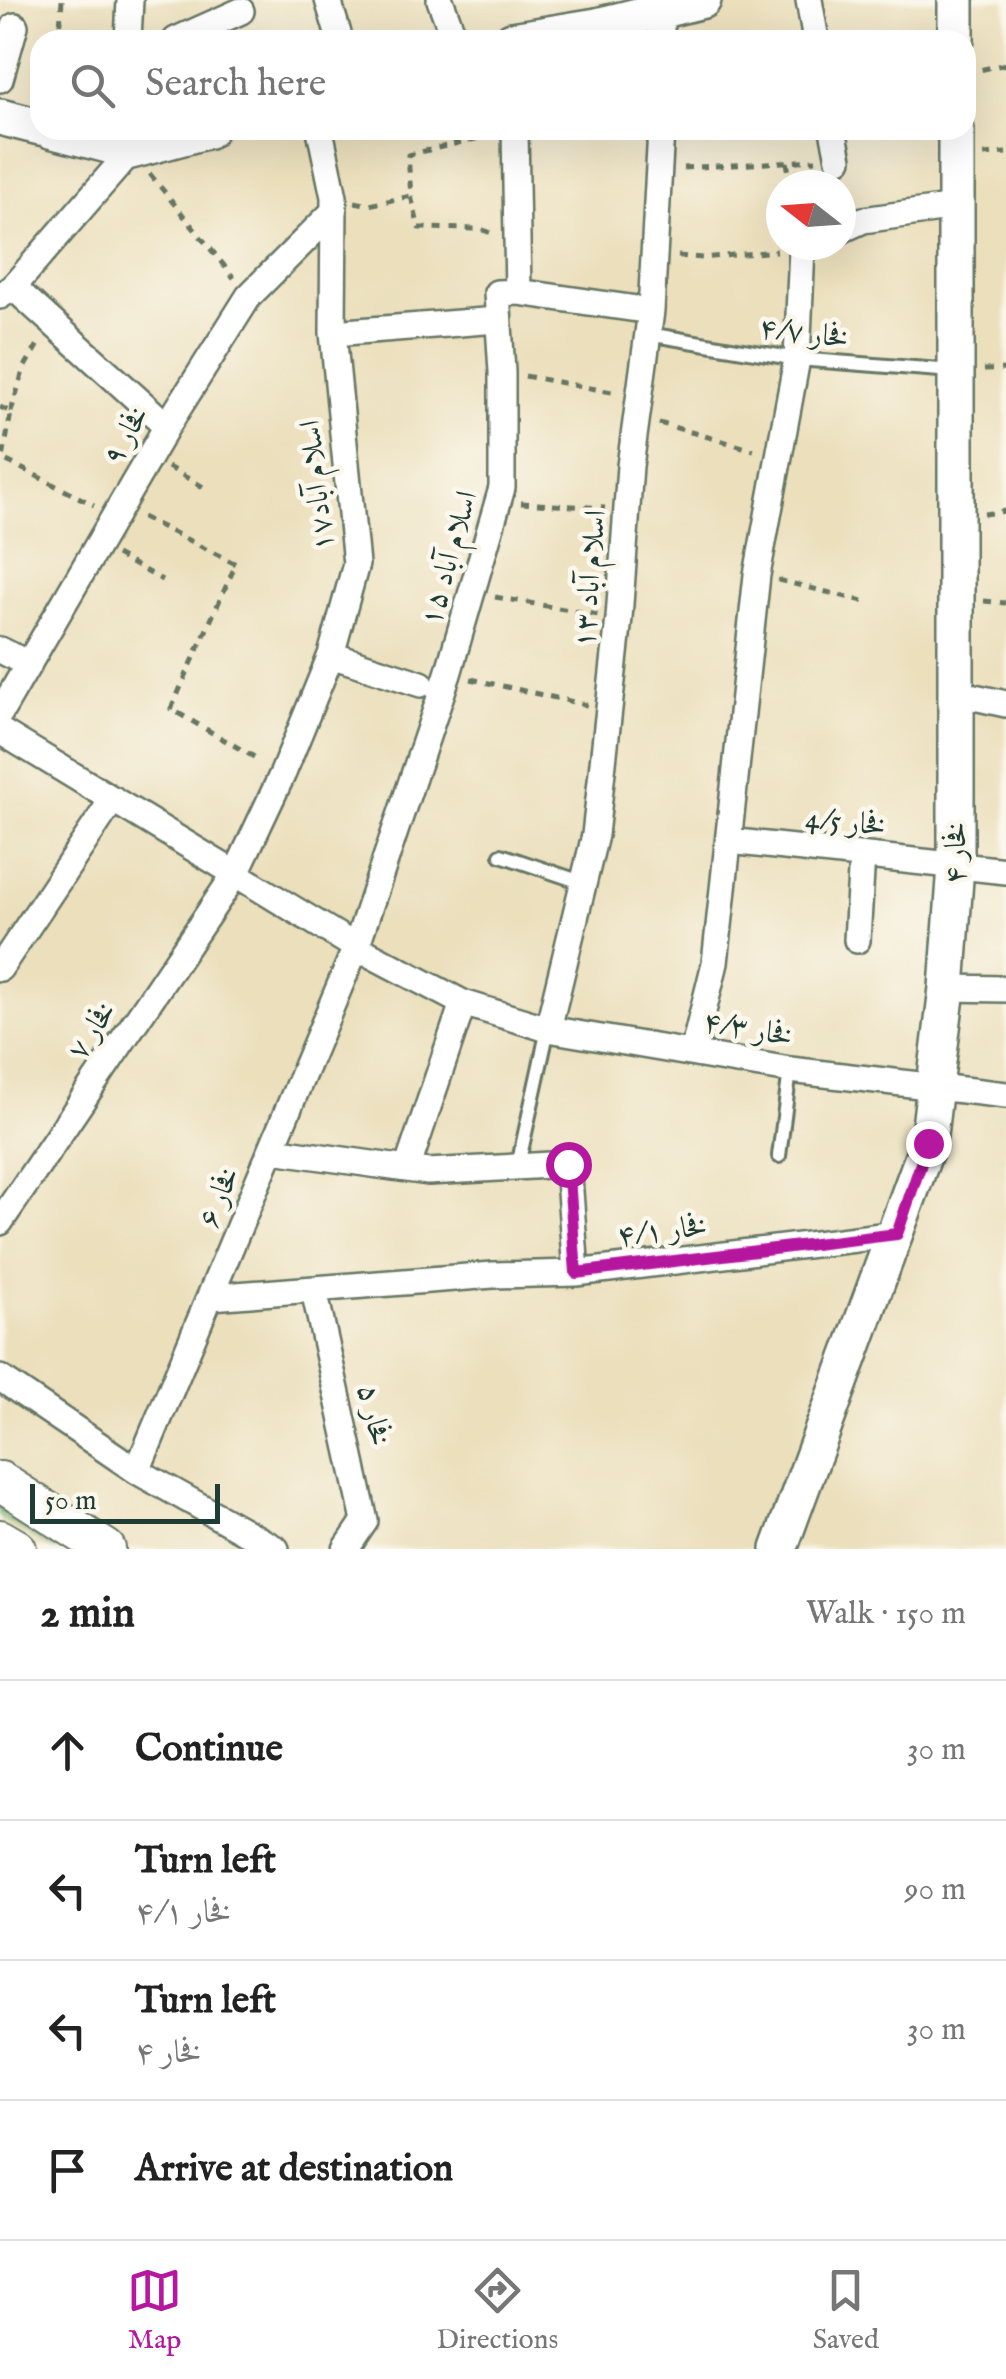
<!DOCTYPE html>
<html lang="en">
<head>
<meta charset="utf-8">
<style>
	body { margin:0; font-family:"IM FELL English",Amiri,serif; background:#f6f6f6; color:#222 }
	.compass { position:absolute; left:766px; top:170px; width:90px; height:90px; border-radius:50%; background:#fff; box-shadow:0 10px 40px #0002; rotate:287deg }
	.scale { position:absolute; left:30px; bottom:25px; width:190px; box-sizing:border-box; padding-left:10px; border:5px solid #1f3d34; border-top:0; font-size:28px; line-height:35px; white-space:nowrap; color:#1f3d34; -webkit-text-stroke:8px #fbf7ec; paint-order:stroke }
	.stop { position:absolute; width:30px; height:30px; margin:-22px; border:8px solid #b5179e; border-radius:50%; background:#fff }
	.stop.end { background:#b5179e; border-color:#fff; box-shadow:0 2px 10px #0008 }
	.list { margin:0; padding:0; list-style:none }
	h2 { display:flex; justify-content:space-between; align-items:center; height:130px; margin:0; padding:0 40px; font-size:42px }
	h2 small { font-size:32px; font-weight:400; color:#767676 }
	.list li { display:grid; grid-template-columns:65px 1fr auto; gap:30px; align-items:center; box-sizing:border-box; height:140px; padding:0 40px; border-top:2px solid #e0e0e0 }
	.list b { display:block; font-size:38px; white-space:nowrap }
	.list p { margin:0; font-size:32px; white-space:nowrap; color:#767676 }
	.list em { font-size:32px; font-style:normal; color:#767676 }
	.icon { flex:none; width:55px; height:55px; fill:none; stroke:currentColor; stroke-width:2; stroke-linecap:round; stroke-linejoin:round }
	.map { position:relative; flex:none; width:1006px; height:1549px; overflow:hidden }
	.search { position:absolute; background:#fff; box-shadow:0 10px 40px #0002; left:30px; right:30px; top:30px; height:110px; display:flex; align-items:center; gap:25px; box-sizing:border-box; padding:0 35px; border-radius:30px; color:#767676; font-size:38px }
	.sheet { height:690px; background:#fff }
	nav { display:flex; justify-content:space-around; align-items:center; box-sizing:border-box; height:140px; border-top:2px solid #e0e0e0; background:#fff; font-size:28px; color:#767676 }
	nav a { display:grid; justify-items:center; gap:5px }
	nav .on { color:#b5179e }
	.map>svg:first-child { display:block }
	.grass { fill:url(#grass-tufts); stroke:#5c8c63; stroke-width:2.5 }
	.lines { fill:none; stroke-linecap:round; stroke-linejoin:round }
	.lane-casing { stroke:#667664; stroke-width:18 }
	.street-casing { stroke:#667664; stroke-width:30 }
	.secondary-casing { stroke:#667664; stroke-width:40 }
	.primary-casing { stroke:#667664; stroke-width:42 }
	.path { stroke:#667664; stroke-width:5; stroke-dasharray:8 8; stroke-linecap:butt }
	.lane { stroke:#fff; stroke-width:12 }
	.street { stroke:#fff; stroke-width:25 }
	.secondary { stroke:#fff; stroke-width:35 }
	.primary { stroke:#fff; stroke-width:38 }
	.route { stroke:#b5179e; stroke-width:12 }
	.labels { text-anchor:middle; stroke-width:9; stroke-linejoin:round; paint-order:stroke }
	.street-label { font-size:30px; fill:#1f3d34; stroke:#fbf7ec }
</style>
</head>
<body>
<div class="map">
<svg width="1006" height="1549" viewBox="0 0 1006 1549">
	<defs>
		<pattern id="grass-tufts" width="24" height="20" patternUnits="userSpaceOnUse" patternTransform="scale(2.5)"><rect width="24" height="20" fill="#99db92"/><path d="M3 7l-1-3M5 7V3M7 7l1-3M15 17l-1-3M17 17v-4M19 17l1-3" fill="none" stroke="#83bd7e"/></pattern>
	</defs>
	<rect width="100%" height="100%" fill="#fbf7ec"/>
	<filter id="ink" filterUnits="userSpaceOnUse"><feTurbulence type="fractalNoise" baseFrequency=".01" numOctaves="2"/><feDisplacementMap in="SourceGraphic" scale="20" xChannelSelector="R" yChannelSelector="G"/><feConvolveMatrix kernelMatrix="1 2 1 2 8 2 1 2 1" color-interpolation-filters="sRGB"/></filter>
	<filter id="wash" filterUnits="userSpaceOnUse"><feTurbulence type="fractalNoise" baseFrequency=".0048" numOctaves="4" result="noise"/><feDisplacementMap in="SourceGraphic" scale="40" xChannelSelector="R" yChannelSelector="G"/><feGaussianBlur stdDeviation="2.25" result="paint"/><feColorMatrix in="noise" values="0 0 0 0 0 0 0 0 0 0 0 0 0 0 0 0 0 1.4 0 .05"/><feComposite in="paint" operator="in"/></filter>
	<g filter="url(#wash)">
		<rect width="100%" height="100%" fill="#ebdfbc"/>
		<path class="grass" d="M0,1499L78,1549H53L0,1516Z"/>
	</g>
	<g filter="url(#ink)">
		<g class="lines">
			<g class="lane-casing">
				<path id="lane" d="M648,334L797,359L953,371
					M501,855L584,883
					M779,1156L790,1070
					M518,1165L548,1029"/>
			</g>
			<g class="street-casing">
				<path id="street" d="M328,0L340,40
					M440,0L455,40
					M809,0L816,40
					M128,40L130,0
					M176,40L241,11
					M661,40V12
					M0,79L15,26
					M833,130L839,159
					M841,230L863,220L955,207
					M13,287L167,426
					M518,292L651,311
					M0,296L13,287L131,151L130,130
					M333,333L497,320
					M0,650L29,664
					M331,655L421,684
					M956,693L1006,704
					M0,713L167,426L249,296L334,211
					M0,731L356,947L463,1003L548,1029L790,1070L1006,1095
					M729,841L1006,871
					M857,940L862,855
					M0,968L113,799
					M947,988L1006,989
					M548,1029L595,835L619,618L630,466L651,311L661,130
					M693,1052L715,963L757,575L797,359L802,248L808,245
					M273,1150L428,1172L568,1164L576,1273
					M407,1169L463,1003
					M0,1222L236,873L283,773L331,655L356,564L333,333L334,197L320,130
					M314,1290L365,1521L346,1549
					M211,1297L493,1275L576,1273L897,1234
					M0,1378L137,1471L276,1549
					M137,1471L356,947L448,674L502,488V372L497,293L518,292L515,130"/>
			</g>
			<g class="secondary-casing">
				<path id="secondary" d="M956,0V40
					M512,40L597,26L703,0
					M0,117L40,127
					M50,130L131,151L209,130
					M779,1549L928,1143L947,988L956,866V130"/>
			</g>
			<g class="primary-casing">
				<path id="primary" d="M0,1481L106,1549
					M0,1539L17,1549"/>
			</g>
			<path class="path" d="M59,40L62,0
				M966,73L1006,64
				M492,135L408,155L411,196L419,228L480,229L492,233
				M984,155L1006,153
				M787,162L791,185
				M683,168L816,160
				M150,174L234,278
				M355,202L369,205L411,196
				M678,256L703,258L777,251
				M984,370L1006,369
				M525,376L617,393
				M0,407L11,412L3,459L94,505
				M11,412L24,368L40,341
				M659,423L754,450
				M168,467L205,488
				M521,503L605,508
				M984,514L1006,511
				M142,517L236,564L171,709L261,761
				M116,555L162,580
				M778,580L863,601
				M495,597L598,615
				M984,601L1006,603
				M471,679L587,705"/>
			<use href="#lane" class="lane"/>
			<use href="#street" class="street"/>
			<use href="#secondary" class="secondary"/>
			<use href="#primary" class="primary"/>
		</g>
	</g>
	<g class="lines" filter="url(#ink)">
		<path class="route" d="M568,1164L576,1273L897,1234L928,1143"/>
	</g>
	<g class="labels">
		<g class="street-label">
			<text transform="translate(804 332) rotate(7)" y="10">فخار ۴/۷</text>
			<text transform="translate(125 435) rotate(-60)" y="10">فخار ۹</text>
			<text transform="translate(316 486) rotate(-96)" y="10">اسلام آباد۱۷</text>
			<text transform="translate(448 558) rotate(-74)" y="10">اسلام آباد ۱۵</text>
			<text transform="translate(589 579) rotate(-85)" y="10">اسلام آباد ۱۳</text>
			<text transform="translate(846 821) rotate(6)" y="10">فخار 4/5</text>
			<text transform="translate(955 853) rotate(-89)" y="10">فخار ۴</text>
			<text transform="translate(748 1028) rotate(10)" y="10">فخار ۴/۳</text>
			<text transform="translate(91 1030) rotate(-56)" y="10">فخار ۷</text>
			<text transform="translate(218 1197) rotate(-67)" y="10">فخار ۶</text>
			<text transform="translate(662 1230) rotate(-7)" y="10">فخار ۴/۱</text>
			<text transform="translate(375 1415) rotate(77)" y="10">فخار ۵</text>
		</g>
	</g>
</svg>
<svg class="compass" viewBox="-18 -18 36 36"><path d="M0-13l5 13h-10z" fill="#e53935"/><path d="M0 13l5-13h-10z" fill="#767676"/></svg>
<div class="scale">50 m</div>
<div class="stop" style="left:568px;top:1164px"></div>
<div class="stop end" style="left:928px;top:1143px"></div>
<div class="search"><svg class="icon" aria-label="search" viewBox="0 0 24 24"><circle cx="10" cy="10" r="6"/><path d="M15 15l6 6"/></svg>Search here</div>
</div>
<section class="sheet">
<h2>2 min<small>Walk · 150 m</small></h2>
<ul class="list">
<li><svg class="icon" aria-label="ahead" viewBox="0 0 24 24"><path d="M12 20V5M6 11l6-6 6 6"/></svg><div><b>Continue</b></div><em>30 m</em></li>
<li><svg class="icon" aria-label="left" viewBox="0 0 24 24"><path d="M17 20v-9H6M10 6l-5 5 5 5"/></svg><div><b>Turn left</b><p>فخار ۴/۱</p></div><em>90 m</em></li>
<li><svg class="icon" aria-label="left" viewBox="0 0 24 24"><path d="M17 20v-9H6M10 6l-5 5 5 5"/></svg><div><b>Turn left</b><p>فخار ۴</p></div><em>30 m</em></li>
<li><svg class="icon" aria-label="arrive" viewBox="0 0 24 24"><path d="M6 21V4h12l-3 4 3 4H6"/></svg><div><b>Arrive at destination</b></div></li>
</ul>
</section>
<nav>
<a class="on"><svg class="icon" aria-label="map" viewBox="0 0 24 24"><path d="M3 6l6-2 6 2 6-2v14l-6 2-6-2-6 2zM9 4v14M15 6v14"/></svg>Map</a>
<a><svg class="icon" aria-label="directions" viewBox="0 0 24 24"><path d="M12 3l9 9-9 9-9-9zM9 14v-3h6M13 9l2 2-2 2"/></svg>Directions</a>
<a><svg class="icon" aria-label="saved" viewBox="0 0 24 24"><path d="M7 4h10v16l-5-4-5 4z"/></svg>Saved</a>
</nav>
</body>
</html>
